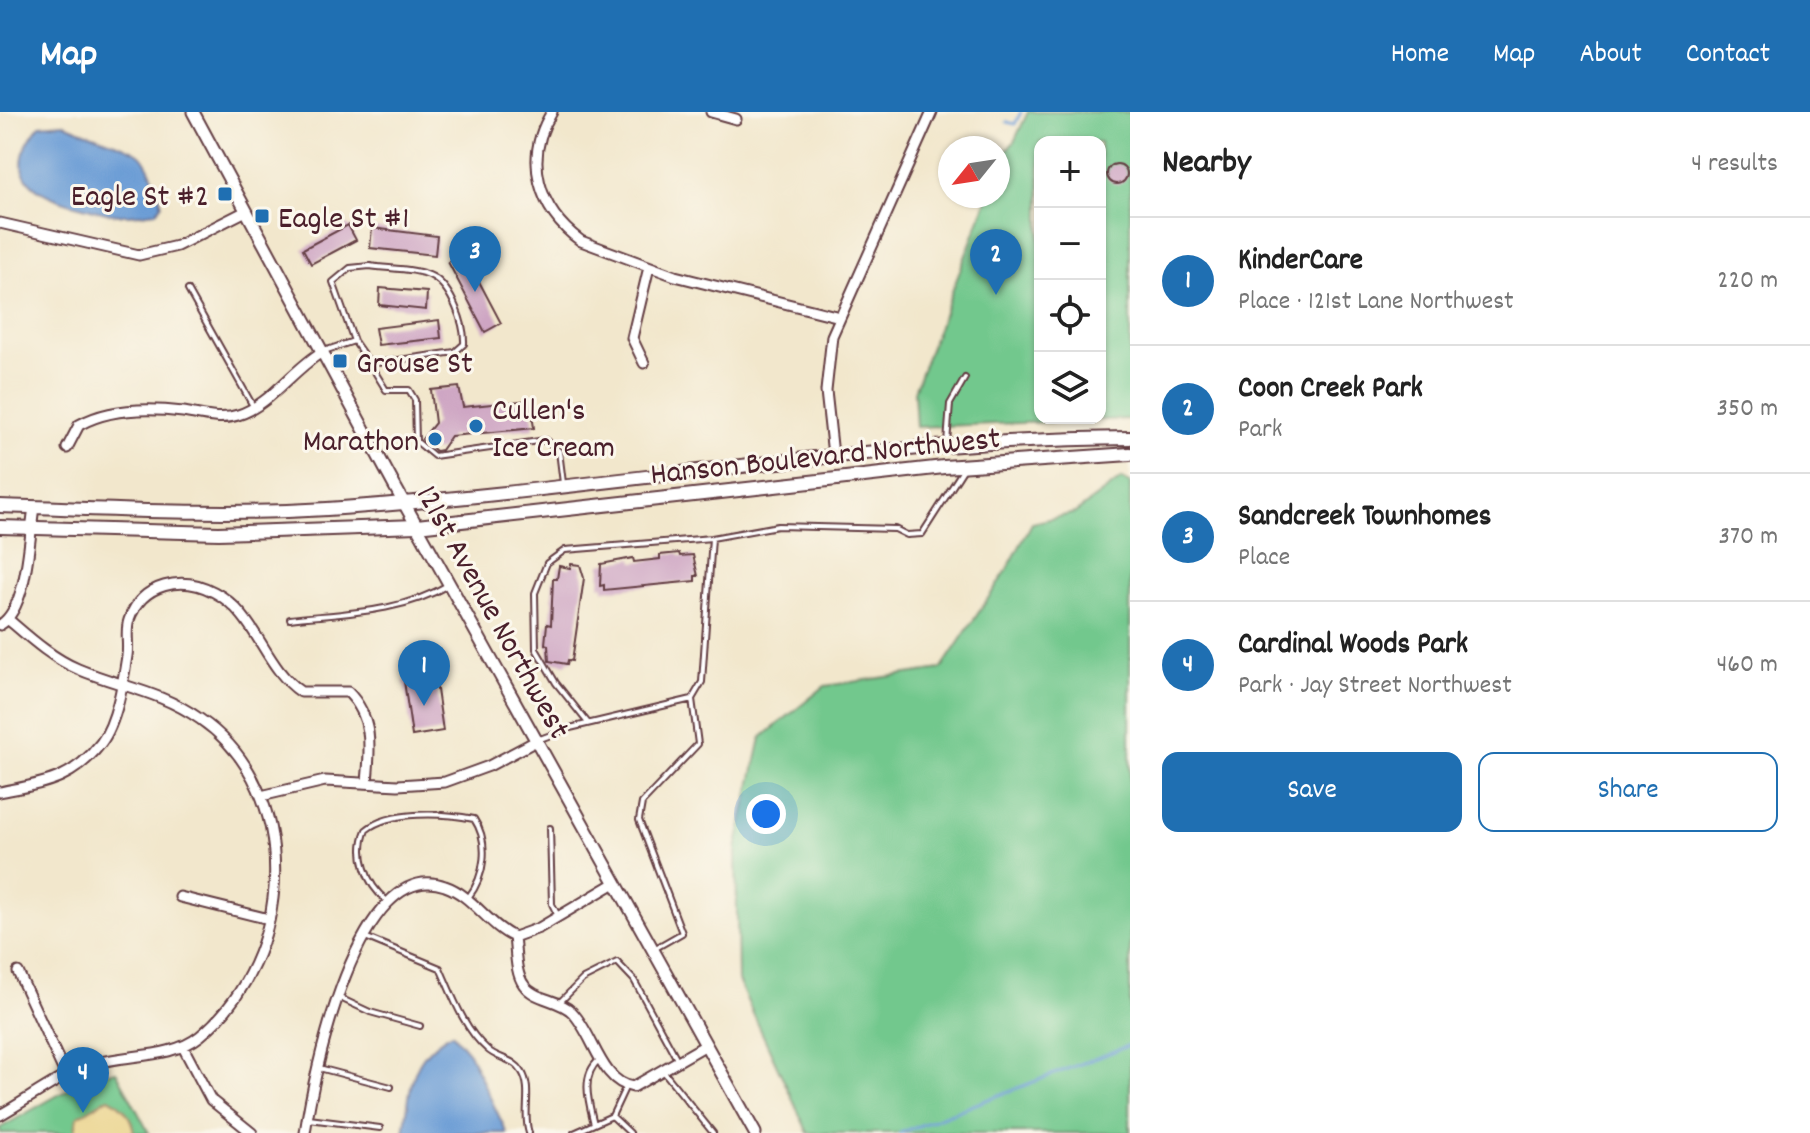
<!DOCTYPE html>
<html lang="en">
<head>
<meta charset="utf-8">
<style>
	body { margin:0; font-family:Dekko,sans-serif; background:#f6f6f6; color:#222 }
	.controls { position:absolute; right:24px; top:24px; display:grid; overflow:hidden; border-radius:16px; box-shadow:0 2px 6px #0004 }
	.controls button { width:72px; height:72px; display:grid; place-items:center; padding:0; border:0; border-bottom:2px solid #e0e0e0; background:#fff; color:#222; font:40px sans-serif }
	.compass { position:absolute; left:938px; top:24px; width:72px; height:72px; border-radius:50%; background:#fff; box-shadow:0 2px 6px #0004; rotate:240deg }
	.you { position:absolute; left:766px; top:702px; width:28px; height:28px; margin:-20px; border:6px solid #fff; border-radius:50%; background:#1a73e8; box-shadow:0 0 0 12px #1a73e833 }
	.badge { display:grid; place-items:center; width:52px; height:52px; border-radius:50%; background:#1f6fb2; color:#fff; font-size:26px; font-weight:700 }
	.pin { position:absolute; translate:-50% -66px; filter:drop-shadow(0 2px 4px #0008) }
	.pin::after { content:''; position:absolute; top:42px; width:28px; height:24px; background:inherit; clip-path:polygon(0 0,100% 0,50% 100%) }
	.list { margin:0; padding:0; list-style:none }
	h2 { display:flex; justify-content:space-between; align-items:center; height:104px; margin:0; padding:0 32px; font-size:34px }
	h2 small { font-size:26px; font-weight:400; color:#767676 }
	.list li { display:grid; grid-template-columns:52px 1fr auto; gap:24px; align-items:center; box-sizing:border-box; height:128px; padding:0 32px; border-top:2px solid #e0e0e0 }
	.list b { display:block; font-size:30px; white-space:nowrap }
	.list p { margin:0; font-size:26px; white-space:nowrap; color:#767676 }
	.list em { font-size:26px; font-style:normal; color:#767676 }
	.actions { display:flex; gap:16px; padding:24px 32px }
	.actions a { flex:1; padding:18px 0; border:2px solid #1f6fb2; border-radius:16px; text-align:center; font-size:28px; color:#1f6fb2 }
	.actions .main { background:#1f6fb2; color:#fff }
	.icon { flex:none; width:44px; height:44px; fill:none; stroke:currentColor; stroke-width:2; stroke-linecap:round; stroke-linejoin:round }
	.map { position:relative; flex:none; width:1130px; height:1021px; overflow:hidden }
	header { display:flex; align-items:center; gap:48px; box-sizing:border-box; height:112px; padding:0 40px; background:#1f6fb2; color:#fff }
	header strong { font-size:38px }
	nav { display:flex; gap:44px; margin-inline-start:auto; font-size:28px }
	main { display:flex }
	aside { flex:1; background:#fff }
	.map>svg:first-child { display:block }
	.green { fill:#72c88d; stroke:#5e745c; stroke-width:2; fill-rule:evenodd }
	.sand { fill:#eeda9e; stroke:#9c7c64; stroke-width:2 }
	.water { fill:#6a9cd5; stroke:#5a5e80; stroke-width:2 }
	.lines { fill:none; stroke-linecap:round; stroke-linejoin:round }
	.stream { stroke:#6a9cd5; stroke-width:3 }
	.building { fill:#cea5c3 }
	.service-casing { stroke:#633d43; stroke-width:8 }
	.minor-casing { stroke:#633d43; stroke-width:13 }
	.tertiary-casing { stroke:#633d43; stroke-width:15 }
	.secondary-casing { stroke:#633d43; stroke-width:16 }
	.service { stroke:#fff; stroke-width:4 }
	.minor { stroke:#fff; stroke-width:9 }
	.tertiary { stroke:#fff; stroke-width:11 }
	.secondary { stroke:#fff; stroke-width:12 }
	.poi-dot { fill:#1f6fb2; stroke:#fbf7ec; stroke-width:3 }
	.labels { text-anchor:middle; stroke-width:6; stroke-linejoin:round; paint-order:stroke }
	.poi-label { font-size:32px; fill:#4a1f2b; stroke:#fbf7ec; text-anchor:start }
	.street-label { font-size:32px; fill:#4a1f2b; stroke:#fbf7ec }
</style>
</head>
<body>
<header>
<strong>Map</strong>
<nav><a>Home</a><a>Map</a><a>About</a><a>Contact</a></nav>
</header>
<main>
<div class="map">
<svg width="1130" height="1021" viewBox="0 0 1130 1021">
	<rect width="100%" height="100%" fill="#fbf7ec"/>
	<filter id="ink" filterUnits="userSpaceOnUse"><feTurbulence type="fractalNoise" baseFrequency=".0125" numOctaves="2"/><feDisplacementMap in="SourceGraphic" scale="16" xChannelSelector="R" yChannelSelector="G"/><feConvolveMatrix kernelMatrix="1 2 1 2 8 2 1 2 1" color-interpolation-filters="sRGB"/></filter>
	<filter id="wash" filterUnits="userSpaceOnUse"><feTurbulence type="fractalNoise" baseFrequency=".006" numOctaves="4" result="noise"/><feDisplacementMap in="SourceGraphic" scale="32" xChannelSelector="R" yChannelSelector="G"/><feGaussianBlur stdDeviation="1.8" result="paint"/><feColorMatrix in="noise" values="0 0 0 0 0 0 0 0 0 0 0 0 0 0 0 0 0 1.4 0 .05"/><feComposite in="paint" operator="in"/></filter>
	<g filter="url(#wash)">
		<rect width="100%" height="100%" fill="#f2e7cc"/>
		<path class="green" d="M1028,0H1130V307L916,315L914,279L987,88L982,84H998V49L1014,30ZM1040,30H1100V306H1040Z
			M1121,367L1130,371V1021H808L738,869L736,737L761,626L825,574L941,557L1007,458L1032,411L1075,401Z
			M116,959L149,1021H0V1016L85,968Z"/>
		<path class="sand" d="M109,986C123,993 132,1005 134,1021H75L77,1005Z"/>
		<path class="water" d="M63,11C80,20 135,35 142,45C152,58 157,77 162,92L156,100C146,101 135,103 125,103C111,104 96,98 83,95C33,83 0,62 40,13Z
			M452,921L469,941L507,1021H404C411,976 408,945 452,921Z"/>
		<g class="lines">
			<path class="stream" d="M1007,10L1015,12L1021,0
				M900,1021L1130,933"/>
		</g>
		<g id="blocks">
			<path class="building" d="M1107 62a10 10 0 1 1 20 0a10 10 0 1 1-20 0Z
				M348,113L356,128L311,152L303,137Z
				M372,116L437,124L435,143L370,136Z
				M464,141L501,211L485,220L448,150Z
				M380,176L427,180L426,198L379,193Z
				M439,208L441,226L378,233L375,216Z
				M459,275L463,295L530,288L534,316L451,324L441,338L436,339L422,327L435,311L431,278Z
				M679,441L680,444L693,443L698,464H695V469L604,478V473L600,474L601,452L633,446L634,450L660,447V443Z
				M571,452L580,453L584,466L572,549L568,548L567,552L549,549L548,533L545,532L547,512L551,513L553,467H557L559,454L570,456Z
				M435,564L443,619L412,624L404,569Z"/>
		</g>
	</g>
	<g filter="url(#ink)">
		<use href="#blocks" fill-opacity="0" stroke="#633d43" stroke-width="2"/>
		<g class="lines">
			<g class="service-casing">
				<path id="service" d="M370,154C388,157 418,156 433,165C452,176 465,213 464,232L455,240L370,252L354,229L333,170L350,156Z
					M188,178L253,294
					M324,239L354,229
					M370,252L386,278H409L415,288L416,329L434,344L546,328L559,339L563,371
					M947,331L950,292L965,266
					M290,507C343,501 401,501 448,473
					M588,611L556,571L536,537L535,481L547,451L565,438L712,426L778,414L895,417L907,423L922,422L963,358
					M540,627L570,616L692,587L702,570L712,426
					M550,716L552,792L557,802
					M386,788C366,772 356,742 366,718C390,698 444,701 474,707C490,731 485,764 468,786
					M365,825L440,856C452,883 464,917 487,937C498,948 513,945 522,960C533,977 522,1002 529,1021
					M654,837L682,821L639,708L642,691L698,632L692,587
					M340,886L370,900L420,914
					M559,891L583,867L617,850L634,868L678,949
					M319,956L391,975
					M664,960L713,1021
					M612,1004L630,1021
					M309,1007L380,1016
					M594,1012C589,991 580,964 599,948
					M574,1021L612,1004L626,974"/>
			</g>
			<g class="minor-casing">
				<path id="minor" d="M552,0C523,46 538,98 581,129L675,164L840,205
					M711,0L736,7
					M0,111L139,143L177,134L246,99
					M644,251L632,226L649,155
					M67,336L79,313C109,296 150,296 183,300C201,303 220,309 238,303C269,294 293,257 322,240
					M833,343L826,279L832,224L932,0
					M0,513C28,496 29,426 34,395
					M0,680C43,671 72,669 101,631C117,610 123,570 127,544C129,532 125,519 129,508C142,471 182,463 214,480C257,502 263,554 301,580H348C374,606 370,637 367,670
					M261,684L325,669L398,673L445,670L489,654L538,628
					M180,785L269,807
					M514,825C516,839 515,861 524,873C534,888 559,887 572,900C594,922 600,970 633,975L706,933
					M18,860L67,966
					M183,935L211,988L252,1021
					M0,1003C29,987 59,964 90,953C126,941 170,948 200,924C294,847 305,679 200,607C160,579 121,575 78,557C52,546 30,526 9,508
					M305,1021C313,964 358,742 445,774C472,783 488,813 514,825L539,816L615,771"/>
			</g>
			<g class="tertiary-casing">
				<path id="tertiary" d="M193,0L394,373L755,1021"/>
			</g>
			<g class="secondary-casing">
				<path id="secondary" d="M0,394C109,397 218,404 327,397C595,379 861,328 1130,326
					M0,415L219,421L417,414L944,355L1130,342"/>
			</g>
			<use href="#service" class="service"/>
			<use href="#minor" class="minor"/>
			<use href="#tertiary" class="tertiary"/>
			<use href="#secondary" class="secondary"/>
		</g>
	</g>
	<g class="poi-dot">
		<rect x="217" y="74" width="16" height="16" rx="4"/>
		<rect x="254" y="96" width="16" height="16" rx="4"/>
		<rect x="332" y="241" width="16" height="16" rx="4"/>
		<circle cx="476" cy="314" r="8"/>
		<circle cx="435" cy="327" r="8"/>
	</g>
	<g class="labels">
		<g class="poi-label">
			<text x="209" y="93" text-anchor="end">Eagle St #2</text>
			<text x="278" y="115">Eagle St #1</text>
			<text x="356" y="260">Grouse St</text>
			<text x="492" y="307">Cullen's<tspan x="492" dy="37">Ice Cream</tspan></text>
			<text x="419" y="338" text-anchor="end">Marathon</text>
		</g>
		<g class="street-label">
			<text transform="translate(825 342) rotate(-6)" y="11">Hanson Boulevard Northwest</text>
			<text transform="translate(495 499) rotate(61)" y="11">121st Avenue Northwest</text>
		</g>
	</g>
</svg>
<div class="controls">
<button>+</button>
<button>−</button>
<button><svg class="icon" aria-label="locate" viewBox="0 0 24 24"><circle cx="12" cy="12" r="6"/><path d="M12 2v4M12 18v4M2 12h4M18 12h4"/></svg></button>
<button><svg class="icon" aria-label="layers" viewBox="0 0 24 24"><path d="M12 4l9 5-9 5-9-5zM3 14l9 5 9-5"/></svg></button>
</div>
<svg class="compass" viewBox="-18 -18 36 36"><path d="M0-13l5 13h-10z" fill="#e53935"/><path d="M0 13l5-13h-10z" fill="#767676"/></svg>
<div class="you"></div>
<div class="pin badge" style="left:424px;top:594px">1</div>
<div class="pin badge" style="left:996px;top:183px">2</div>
<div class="pin badge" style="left:475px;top:180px">3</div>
<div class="pin badge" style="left:83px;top:1001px">4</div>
</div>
<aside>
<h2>Nearby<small>4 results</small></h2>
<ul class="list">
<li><span class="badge">1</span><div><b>KinderCare</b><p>Place · 121st Lane Northwest</p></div><em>220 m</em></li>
<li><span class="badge">2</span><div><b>Coon Creek Park</b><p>Park</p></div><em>350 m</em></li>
<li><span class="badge">3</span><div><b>Sandcreek Townhomes</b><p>Place</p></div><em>370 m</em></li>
<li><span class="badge">4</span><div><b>Cardinal Woods Park</b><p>Park · Jay Street Northwest</p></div><em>460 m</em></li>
</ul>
<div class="actions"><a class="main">Save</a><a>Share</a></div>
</aside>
</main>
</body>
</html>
